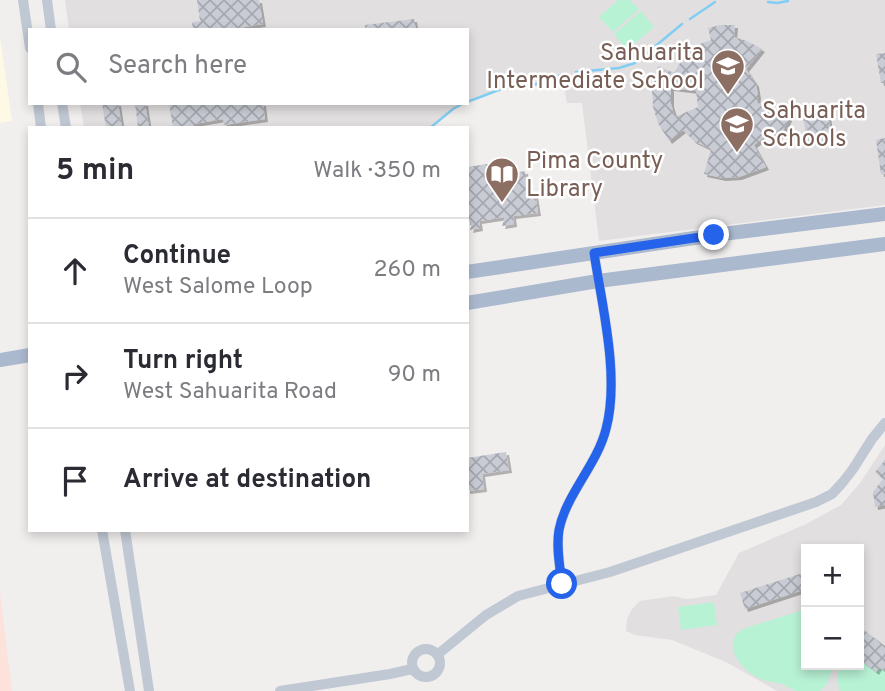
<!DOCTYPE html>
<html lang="en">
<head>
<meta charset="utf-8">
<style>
	body { margin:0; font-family:Overpass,sans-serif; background:#f7f7f7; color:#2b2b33 }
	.controls { position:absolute; right:21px; bottom:21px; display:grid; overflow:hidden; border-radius:0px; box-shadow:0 4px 10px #0003 }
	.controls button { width:63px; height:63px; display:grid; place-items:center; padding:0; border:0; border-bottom:2px solid #e1e1e2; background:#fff; color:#2b2b33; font:35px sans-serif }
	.stop { position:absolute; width:21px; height:21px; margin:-16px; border:5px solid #2563eb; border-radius:50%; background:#fff }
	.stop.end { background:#2563eb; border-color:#fff; box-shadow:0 2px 7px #0008 }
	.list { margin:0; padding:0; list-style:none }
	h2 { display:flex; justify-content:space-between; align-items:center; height:91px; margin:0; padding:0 28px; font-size:30px }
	h2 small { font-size:23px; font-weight:400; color:#7c7c81 }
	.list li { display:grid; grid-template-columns:46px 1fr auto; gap:21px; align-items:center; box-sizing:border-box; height:105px; padding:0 28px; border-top:2px solid #e1e1e2 }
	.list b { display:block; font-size:26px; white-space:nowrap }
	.list p { margin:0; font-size:23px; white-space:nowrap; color:#7c7c81 }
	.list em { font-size:23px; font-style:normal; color:#7c7c81 }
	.icon { flex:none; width:38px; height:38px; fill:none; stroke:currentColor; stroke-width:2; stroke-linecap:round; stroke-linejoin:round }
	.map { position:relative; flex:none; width:885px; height:691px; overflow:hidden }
	.search { position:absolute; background:#fff; box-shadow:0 4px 10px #0003; left:28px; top:28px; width:441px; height:77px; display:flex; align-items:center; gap:18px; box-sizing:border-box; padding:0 24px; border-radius:0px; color:#7c7c81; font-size:26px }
	.panel { position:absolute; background:#fff; box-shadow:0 4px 10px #0003; left:28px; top:126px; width:441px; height:406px; border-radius:0px }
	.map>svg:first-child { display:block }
	.commercial { fill:#fdf9e5 }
	.education { fill:#e2dfe0 }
	.medical { fill:#fde2dc }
	.green { fill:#b8f2d5 }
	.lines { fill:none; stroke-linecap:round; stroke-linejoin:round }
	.stream { stroke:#82cef2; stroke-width:2.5 }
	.building { fill:url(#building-cross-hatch); fill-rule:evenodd; filter:url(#shadow) }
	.minor { stroke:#c0c8d4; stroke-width:10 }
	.major { stroke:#abb9cf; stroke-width:14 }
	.route { stroke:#2563eb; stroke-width:9 }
	.labels { text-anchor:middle; stroke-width:5; stroke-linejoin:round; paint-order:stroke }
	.education-label { font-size:24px; fill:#785e54; stroke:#fff; text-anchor:start }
</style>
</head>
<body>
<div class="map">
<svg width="885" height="691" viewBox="0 0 885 691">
	<defs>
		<pattern id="building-cross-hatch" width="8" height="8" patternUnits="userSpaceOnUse" patternTransform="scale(1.75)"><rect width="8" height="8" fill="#c9ccd4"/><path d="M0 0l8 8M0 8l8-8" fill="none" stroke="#a5a8af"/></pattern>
		<filter id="shadow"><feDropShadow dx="3" dy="3" stdDeviation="0" flood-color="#0004"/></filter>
	</defs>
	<rect width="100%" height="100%" fill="#f1eeee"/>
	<path class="commercial" d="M0,36L12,121L0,123Z"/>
	<path class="education" d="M65,0H885V205L599,241L582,103H567L563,81L552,80L532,85L504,88L467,102V30H69Z
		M80,103H464L453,109L430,128H84Z
		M885,445V659L876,672L859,659V549H806V665H843L837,673L839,691H777L726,662L672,640L635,635L626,631L627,619L632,609L640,601L673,596L687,599L716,595L739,553L806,524L841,505L860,483Z"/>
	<path class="medical" d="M0,593L12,691H0Z"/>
	<path class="green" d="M618,0H630L639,9L613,32L599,17Z
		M641,11L654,27L627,50L614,34Z
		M714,602L717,625L681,630L678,607Z
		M806,609V665H834L827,684L820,691C813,691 804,691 797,691C792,690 787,686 782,684C775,682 767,682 761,679C742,672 719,643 743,629Z
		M859,659L876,672L885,660V691H839L837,673L843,665H859Z"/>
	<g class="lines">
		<path class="stream" d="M768,2L777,3L788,1
			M690,19L715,2
			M576,72L619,68L635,63L682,24
			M467,102L504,88L533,85L552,80L561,75
			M430,128L453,109L464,103"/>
	</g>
	<path class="building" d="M197,0H259L263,24L226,30H193L192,22L200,21Z
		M414,19L416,30H365V25Z
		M721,25H735L734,37L747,41L762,49L746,69L756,84L758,96L757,103L791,114L784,129L775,142L768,134L754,145L766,167L739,177L723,178L704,174L711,149L694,141L683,130L669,141L658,123L653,107L652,89L658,66L674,73L683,58L688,53L702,43L711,40L708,28ZM671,88L696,91L698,107L675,117L671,104Z
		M885,53V83H881L876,54Z
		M102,103H118L122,128H106Z
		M135,103H145L149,128H138Z
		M169,103H263L265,119L224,125L223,119L194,124V128H173Z
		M828,113L831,139L807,142L803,116Z
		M885,138V174H881L876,140Z
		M494,163L496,173L508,171V174L525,171L528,195L535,194L538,213L513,216L514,224L502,226L505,217L479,221L480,228L470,230L472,222H467V177H469L467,167Z
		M506,452L509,470L482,474L484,489L467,491V458Z
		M885,460V505L875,507L873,492L883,479L875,472Z
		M806,572V589L745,609L740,593Z
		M859,626L885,646V671L879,667L876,672L859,659Z"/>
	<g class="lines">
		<path class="minor" d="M23,0L30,48
			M47,0L51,30
			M38,103L41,128
			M62,103L66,128
			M102,530L130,691
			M125,530L149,691
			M562,584C560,567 556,548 559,530C566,495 597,465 606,429C620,376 602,306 594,253
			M412 663a14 14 0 1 1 28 0a14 14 0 1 1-28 0Z
			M437,655L486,615L518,596L610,572L816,502L832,494L843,482L853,469L872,439L885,423
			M280,691L390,674L412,669"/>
		<path class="major" d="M467,272L714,235L885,214
			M467,303L598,281L885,244
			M0,360L30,355"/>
	</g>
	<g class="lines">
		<path class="route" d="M562,584C560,567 556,548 559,530C566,494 597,465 606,429C620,377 602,305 594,253L714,235"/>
	</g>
	<defs>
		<g id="school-pin" transform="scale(1.75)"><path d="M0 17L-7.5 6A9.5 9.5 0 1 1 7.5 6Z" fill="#8d6e63" stroke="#fff"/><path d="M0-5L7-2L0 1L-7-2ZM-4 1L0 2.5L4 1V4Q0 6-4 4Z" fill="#fff"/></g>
		<g id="library-pin" transform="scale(1.75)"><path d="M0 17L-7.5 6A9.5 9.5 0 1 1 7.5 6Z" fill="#8d6e63" stroke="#fff"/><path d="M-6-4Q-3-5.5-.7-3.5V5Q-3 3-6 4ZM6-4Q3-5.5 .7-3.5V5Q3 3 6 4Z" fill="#fff"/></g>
	</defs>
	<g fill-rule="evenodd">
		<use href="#school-pin" x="728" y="66"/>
		<use href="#school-pin" x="737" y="124"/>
		<use href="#library-pin" x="502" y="174"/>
	</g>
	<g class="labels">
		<g class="education-label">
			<text x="704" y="60" text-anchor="end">Sahuarita<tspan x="704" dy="28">Intermediate School</tspan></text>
			<text x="762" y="118">Sahuarita<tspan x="762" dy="28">Schools</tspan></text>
			<text x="526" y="168">Pima County<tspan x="526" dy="28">Library</tspan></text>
		</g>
	</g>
</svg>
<div class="controls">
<button>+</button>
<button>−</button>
</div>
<div class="stop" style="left:562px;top:584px"></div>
<div class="stop end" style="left:714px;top:235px"></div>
<div class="search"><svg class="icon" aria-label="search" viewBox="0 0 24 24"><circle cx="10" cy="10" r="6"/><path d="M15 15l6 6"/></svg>Search here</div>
<section class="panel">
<h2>5 min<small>Walk · 350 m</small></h2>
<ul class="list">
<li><svg class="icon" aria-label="ahead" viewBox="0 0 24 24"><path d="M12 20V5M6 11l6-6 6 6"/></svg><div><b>Continue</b><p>West Salome Loop</p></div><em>260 m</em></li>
<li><svg class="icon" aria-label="right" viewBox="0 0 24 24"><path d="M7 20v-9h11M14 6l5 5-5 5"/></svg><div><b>Turn right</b><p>West Sahuarita Road</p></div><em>90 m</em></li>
<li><svg class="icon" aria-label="arrive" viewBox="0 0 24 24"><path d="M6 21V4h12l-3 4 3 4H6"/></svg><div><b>Arrive at destination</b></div></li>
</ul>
</section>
</div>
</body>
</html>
